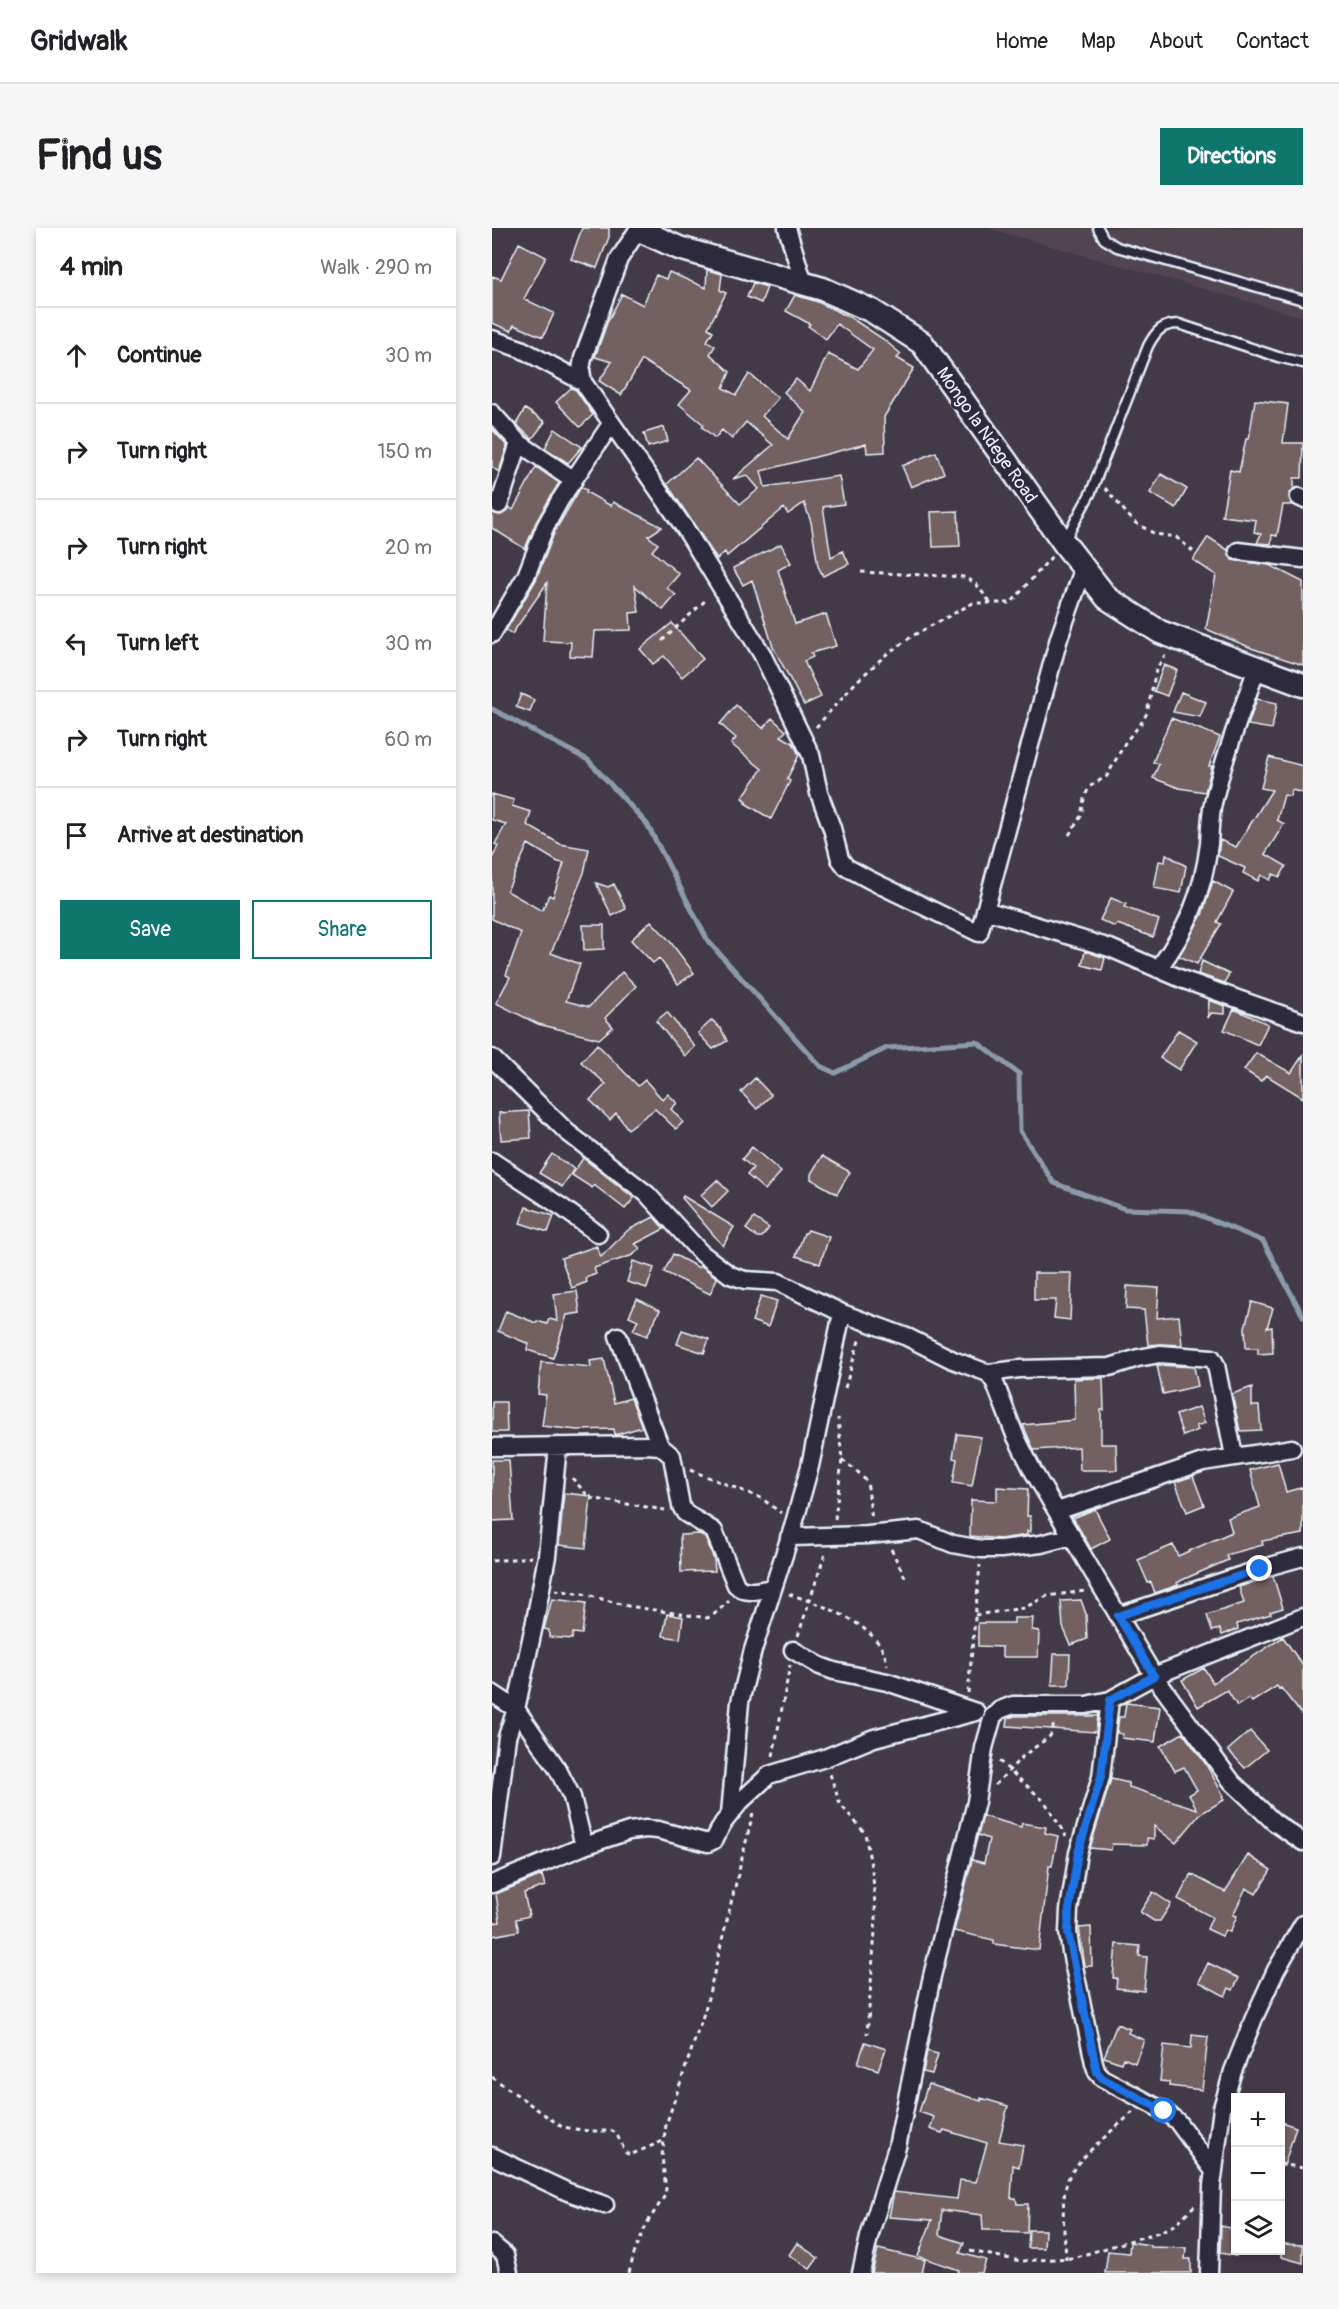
<!DOCTYPE html>
<html lang="en">
<head>
<meta charset="utf-8">
<style>
	body { margin:0; font-family:Pangolin,sans-serif; background:#f6f6f6; color:#202124 }
	.controls { position:absolute; right:18px; bottom:18px; display:grid; overflow:hidden; border-radius:0px; box-shadow:0 3px 9px #0003 }
	.controls button { width:54px; height:54px; display:grid; place-items:center; padding:0; border:0; border-bottom:2px solid #e0e0e0; background:#fff; color:#202124; font:30px sans-serif }
	.stop { position:absolute; width:18px; height:18px; margin:-14px; border:4px solid #1a73e8; border-radius:50%; background:#fff }
	.stop.end { background:#1a73e8; border-color:#fff; box-shadow:0 2px 6px #0008 }
	.list { margin:0; padding:0; list-style:none }
	h2 { display:flex; justify-content:space-between; align-items:center; height:78px; margin:0; padding:0 24px; font-size:26px }
	h2 small { font-size:20px; font-weight:400; color:#757577 }
	.list li { display:grid; grid-template-columns:39px 1fr auto; gap:18px; align-items:center; box-sizing:border-box; height:96px; padding:0 24px; border-top:2px solid #e0e0e0 }
	.list b { display:block; font-size:22px; white-space:nowrap }
	.list em { font-size:20px; font-style:normal; color:#757577 }
	.actions { display:flex; gap:12px; padding:18px 24px }
	.actions a { flex:1; padding:14px 0; border:2px solid #0f766e; border-radius:0px; text-align:center; font-size:21px; color:#0f766e }
	.actions .main { background:#0f766e; color:#fff }
	.icon { flex:none; width:33px; height:33px; fill:none; stroke:currentColor; stroke-width:2; stroke-linecap:round; stroke-linejoin:round }
	.map { position:relative; flex:none; width:811px; height:2045px; overflow:hidden; border-radius:0px }
	header { display:flex; align-items:center; gap:36px; box-sizing:border-box; height:84px; padding:0 30px; background:#fff; border-bottom:2px solid #e0e0e0 }
	header strong { font-size:28px }
	nav { display:flex; gap:33px; margin-inline-start:auto; font-size:21px }
	.intro { display:flex; align-items:center; justify-content:space-between; box-sizing:border-box; height:144px; padding:0 36px }
	h1 { margin:0; font-size:42px }
	.button { padding:15px 27px; border-radius:0px; background:#0f766e; color:#fff; font-size:21px; font-weight:700 }
	main { display:flex; gap:36px; padding:0 36px }
	aside { flex:1; background:#fff; border-radius:0px; box-shadow:0 3px 9px #0003 }
	.map>svg:first-child { display:block }
	.built { fill:#51454f }
	.lines { fill:none; stroke-linecap:round; stroke-linejoin:round }
	.stream { stroke:#8c9bac; stroke-width:5 }
	.building { fill:#736060; stroke:#e8f1f8; stroke-width:1.5; fill-rule:evenodd }
	.lane-casing { stroke:#e8f1f8; stroke-width:13 }
	.street-casing { stroke:#e8f1f8; stroke-width:21 }
	.secondary-casing { stroke:#e8f1f8; stroke-width:27 }
	.path { stroke:#e8f1f8; stroke-width:3; stroke-dasharray:4.5 4.5; stroke-linecap:butt }
	.lane { stroke:#2f2a3d; stroke-width:8 }
	.street { stroke:#2f2a3d; stroke-width:16 }
	.secondary { stroke:#2f2a3d; stroke-width:22 }
	.route { stroke:#1a73e8; stroke-width:8 }
	.labels { text-anchor:middle; stroke-width:6; stroke-linejoin:round; paint-order:stroke }
	.street-label { font-size:18px; fill:#e8f1f8; stroke:#2f2a3d }
</style>
</head>
<body>
<header>
<strong>Gridwalk</strong>
<nav><a>Home</a><a>Map</a><a>About</a><a>Contact</a></nav>
</header>
<div class="intro"><h1>Find us</h1><a class="button">Directions</a></div>
<main>
<aside>
<h2>4 min<small>Walk · 290 m</small></h2>
<ul class="list">
<li><svg class="icon" aria-label="ahead" viewBox="0 0 24 24"><path d="M12 20V5M6 11l6-6 6 6"/></svg><div><b>Continue</b></div><em>30 m</em></li>
<li><svg class="icon" aria-label="right" viewBox="0 0 24 24"><path d="M7 20v-9h11M14 6l5 5-5 5"/></svg><div><b>Turn right</b></div><em>150 m</em></li>
<li><svg class="icon" aria-label="right" viewBox="0 0 24 24"><path d="M7 20v-9h11M14 6l5 5-5 5"/></svg><div><b>Turn right</b></div><em>20 m</em></li>
<li><svg class="icon" aria-label="left" viewBox="0 0 24 24"><path d="M17 20v-9H6M10 6l-5 5 5 5"/></svg><div><b>Turn left</b></div><em>30 m</em></li>
<li><svg class="icon" aria-label="right" viewBox="0 0 24 24"><path d="M7 20v-9h11M14 6l5 5-5 5"/></svg><div><b>Turn right</b></div><em>60 m</em></li>
<li><svg class="icon" aria-label="arrive" viewBox="0 0 24 24"><path d="M6 21V4h12l-3 4 3 4H6"/></svg><div><b>Arrive at destination</b></div></li>
</ul>
<div class="actions"><a class="main">Save</a><a>Share</a></div>
</aside>
<div class="map">
<svg width="811" height="2045" viewBox="0 0 811 2045">
	<rect width="100%" height="100%" fill="#433a48"/>
	<filter id="ink" filterUnits="userSpaceOnUse"><feTurbulence type="fractalNoise" baseFrequency=".0167" numOctaves="2"/><feDisplacementMap in="SourceGraphic" scale="12" xChannelSelector="R" yChannelSelector="G"/><feConvolveMatrix kernelMatrix="1 2 1 2 8 2 1 2 1" color-interpolation-filters="sRGB"/></filter>
	<g filter="url(#ink)">
		<path class="built" d="M495,0H811V89Z"/>
		<g class="lines">
			<path class="stream" d="M0,481L96,532L155,596L216,713L328,838L343,845L395,820L485,814L527,846L528,903L562,955L633,981L697,983L771,1013L811,1088"/>
		</g>
		<path class="building" d="M90,0H117V9L105,40L79,31Z
			M27,15L54,29L32,71L62,85L51,109L22,97L19,103L0,95V48L9,51Z
			M215,42L230,46L228,62L234,65L216,100L221,103L215,113L223,118L218,126L238,144L231,160L244,167L257,146L260,148L286,170L270,188L296,211L313,184L292,164L304,151L318,163L336,126L366,141L381,122L345,96L334,111L316,98L318,96L294,83L303,67L326,74L359,90L391,111L409,126L405,130L422,140L392,189L393,224L375,225L374,216L269,243L273,259L347,248L352,276L331,279L339,329L351,323L357,336L331,348L326,338L319,294L312,275L296,286L292,280L235,328L233,324L225,331L175,256L204,230L248,276L267,261L255,247L241,251L281,217L254,194L240,211L230,202L223,210L210,199L212,197L187,176L199,162L150,132L129,167L107,153L120,134L103,129L115,95L130,66L151,77L164,47L174,51L177,44L214,60Z
			M261,55L275,59L269,75L255,69Z
			M79,160L84,162L101,187L88,199L64,174Z
			M763,172L796,176L791,215H811L810,250H802V260L797,269L801,277H791L785,308L780,307L779,316L765,315L769,306L762,304L764,292L730,288L738,242L747,244L754,211H757Z
			M33,181L53,194L40,211L24,196Z
			M172,199L176,213L156,219L152,205Z
			M0,201L15,218L7,244L0,239Z
			M63,201L90,219L76,235L53,220Z
			M444,224L452,245L419,259L410,238Z
			M44,239L67,255L44,294L33,321L0,300V285L9,287L14,284L17,279L21,282Z
			M669,246L695,261L684,280L658,265Z
			M89,259L95,262L94,264L119,278L121,274L170,299L156,308L166,316L160,323L187,346L175,360L184,367L171,382L143,358L147,384L138,385L139,402L103,403L101,429L78,428L79,414L51,413L55,355L20,406L14,402L44,352L63,303Z
			M466,283L468,318L441,319L439,284Z
			M716,309L736,322L740,332L777,337L811,354V437L762,421L714,401L724,347L701,332Z
			M289,316L299,335L286,342L303,396L334,386L344,418L319,425L321,429L312,433L329,469L312,477L281,419L260,352L251,357L241,340Z
			M180,395L211,431L190,449L172,428L161,436L148,421Z
			M672,437L685,442L675,468L662,463Z
			M689,464L714,474L708,489L681,484Z
			M29,466L42,472L38,484L24,479Z
			M765,471L785,475L780,501L756,497Z
			M244,477L271,500L280,490L294,503L289,508L301,515L307,527L295,551L298,553L279,591L253,575L255,573L250,570L270,541L239,516L244,510L228,496Z
			M679,490L728,509L717,538H720L713,564L687,560L661,550L667,536L661,534Z
			M777,529L811,538V565L800,562L798,568L792,567L785,592L792,596L773,626L794,638L788,649L781,646L778,652L769,647L766,653L751,645L753,640L726,628L728,612L744,619L780,562L769,560Z
			M0,566L22,572L20,578L39,584L35,597L68,616L97,621L92,645L59,725L88,736L74,773L97,779L130,744L144,758L113,790L121,799L107,811L46,796L4,775L18,749L14,747L29,705L0,691V631L6,618L3,616L14,596L0,592ZM36,616L66,634L72,635L61,669L57,667L50,683L15,663Z
			M674,626L694,638L689,665L662,660L667,633L673,634Z
			M721,653L741,664L725,694L729,696L705,736L687,728L710,687Z
			M104,655L116,659L122,656L134,681L120,688Z
			M619,670L634,676L632,679L667,692L661,709L625,696L623,699L608,692Z
			M159,693L177,712L202,745L186,756L167,730L161,735L139,712Z
			M91,697H112V721L92,722Z
			M593,723L613,730L610,742L590,737Z
			M710,733L737,746L733,755L706,746Z
			M717,772L733,778V786L719,785L716,790Z
			M742,781L776,796L766,817L732,802Z
			M175,784L203,819L193,828L164,793Z
			M220,792L229,801L235,813L221,821L206,805Z
			M686,802L705,813L687,842L668,830Z
			M105,816L146,858L153,852L171,872L176,866L185,875L179,881L191,894L184,901L163,881L136,901L124,885L118,892L98,872L114,856L89,834Z
			M764,825L799,845L811,827V870L774,847L769,853L752,842Z
			M263,850L279,867L265,881L249,864Z
			M37,883L39,910L9,912L7,885Z
			M260,919L289,944L273,962L255,947L261,940L250,931Z
			M60,926L82,941L70,959L47,945Z
			M330,928L358,944L345,966L319,951V946Z
			M91,930L142,970L133,981L102,957L100,960L80,947Z
			M225,952L236,963L220,979L209,967Z
			M191,968L242,999L231,1018L190,970Z
			M34,979L62,988L56,1004L28,995Z
			M162,989L172,1001L143,1016L148,1020L141,1027L102,1040L104,1046L93,1050L95,1054L80,1060L69,1030L105,1018L103,1020L105,1019L109,1029L136,1002Z
			M262,990L277,1000L270,1009H265L254,1001Z
			M316,1002L337,1009L328,1036L304,1028L312,1005H314Z
			M181,1026L207,1040L208,1037L225,1050L218,1066L172,1044Z
			M141,1033L162,1040L155,1060L135,1054Z
			M542,1045H580L578,1092L562,1090L564,1072H542Z
			M635,1058L667,1060L665,1090L687,1088L690,1117L669,1116L656,1117L652,1082L634,1081Z
			M85,1063L88,1085L75,1087L61,1130L35,1122L37,1116L6,1103L14,1083L44,1095L45,1093L55,1096L57,1091L65,1093L62,1066Z
			M269,1068L285,1073L276,1099L260,1093Z
			M145,1071L168,1082L155,1108L141,1102L146,1092L137,1088Z
			M760,1074L781,1080L775,1100L780,1099L781,1125L766,1126V1120H754L753,1099Z
			M190,1102L217,1111L212,1125L185,1116Z
			M112,1131L122,1175L139,1170L150,1199L123,1207L122,1201L85,1202L50,1198L54,1167L46,1166L49,1134L99,1139L98,1133Z
			M665,1137L702,1139L706,1158L671,1166Z
			M611,1150L612,1182H609V1216H624L625,1242H588L587,1219L542,1222L531,1197L583,1192L582,1151Z
			M760,1159V1178H767L769,1202L748,1203L740,1166Z
			M0,1174H14L15,1204H0Z
			M707,1179L713,1195L704,1198L706,1202L691,1208L684,1187Z
			M465,1206L489,1209L480,1258L461,1255L465,1231L461,1230Z
			M0,1232H17L21,1292L0,1293Z
			M786,1235L794,1264L811,1259V1306L770,1313L771,1317L734,1327L736,1332L690,1352L685,1355L686,1357L663,1365L659,1354L656,1355L646,1332L681,1317L686,1328L740,1304L736,1290L768,1279L758,1242Z
			M701,1248L712,1277L695,1284L683,1254Z
			M505,1259L536,1261L535,1288H538V1304L535,1303V1307L508,1311L478,1308L479,1272L505,1273Z
			M72,1265L99,1268L94,1320L67,1317Z
			M603,1281L618,1311L599,1321L581,1290Z
			M208,1306L214,1310L222,1332L223,1343L189,1344L188,1307Z
			M781,1348L791,1380L778,1384L779,1386L745,1396L746,1401L730,1407L728,1401L720,1403L715,1387L752,1375L747,1359Z
			M60,1371L94,1375L90,1406L81,1405L80,1411L57,1409V1402L52,1401Z
			M589,1372L594,1386L595,1411L579,1417L571,1399L569,1373Z
			M175,1386L191,1389L188,1411L171,1408Z
			M522,1390H541L540,1402L547,1403L546,1429H510V1419L486,1418V1395H522Z
			M791,1409L811,1438V1488L789,1460L787,1461L785,1458L760,1474L757,1470L745,1478L735,1462L706,1479L690,1452L712,1440L721,1455Z
			M562,1426H578L577,1457H560Z
			M634,1475L668,1479L663,1514L630,1510L631,1506L625,1505L627,1489H632Z
			M594,1488H606L604,1504L515,1498L516,1490L523,1488Z
			M758,1503L775,1522L753,1540L736,1522Z
			M691,1505L713,1535L732,1568L730,1569L732,1572L708,1586L684,1615L662,1598V1611L655,1610V1617L620,1616L619,1622L598,1620L619,1551L637,1555V1559L705,1581L697,1567L705,1562L692,1539L683,1543L668,1518Z
			M491,1588L529,1599L530,1595L554,1599L553,1605L566,1608L560,1638H557L547,1722L502,1716V1712L462,1703L480,1632L492,1635L497,1611L486,1607Z
			M756,1627L779,1642L764,1666L754,1660L741,1687L745,1688L738,1704L733,1702L730,1708L715,1701L720,1689L686,1671L699,1646L733,1664Z
			M50,1647L53,1658L32,1665L37,1688L24,1691L27,1703L0,1708V1695L8,1694L4,1666Z
			M661,1664L679,1676L668,1693H662L648,1684Z
			M599,1699L600,1738H593L587,1700Z
			M624,1716L648,1718L647,1728L655,1729L652,1763L624,1760L625,1750H621Z
			M716,1735L747,1750L741,1762L737,1760L733,1768L707,1754Z
			M625,1796L638,1801L636,1805L652,1812L643,1835L631,1830L629,1835L612,1829Z
			M700,1807L716,1809L710,1862L677,1858V1854L668,1853L672,1817L699,1820Z
			M373,1814L394,1821L386,1842L366,1835Z
			M435,1823L446,1826L440,1846L431,1844Z
			M436,1856L489,1873V1870L516,1878L507,1913L531,1917L527,1939L521,1937L519,1970H524L525,1976H536L535,2005L510,2004V2002H491L490,1987L450,1982L447,2007L472,2015L468,2025L494,2032L490,2045H466L467,2042L426,2028L440,1992L397,1989L402,1964L465,1971L468,1952L484,1954L495,1915L452,1902L450,1905L438,1901L442,1889L427,1884Z
			M789,1894L804,1899L792,1938H789Z
			M729,1998L744,2001V2028L728,2025Z
			M537,2002H553L552,2020H536Z
			M638,2014L658,2017V2019L694,2020L693,2031H699V2045H613L616,2023L637,2025Z
			M305,2015L326,2030L318,2041L297,2027Z
			M789,2016L811,2017V2035L789,2029Z
			M386,2021L433,2032L430,2045H380Z"/>
		<g class="lines">
			<g class="lane-casing">
				<path id="lane" d="M606,0L612,11L625,19L811,72
					M573,312L599,264L656,118C664,103 670,96 687,96L786,129L811,135"/>
			</g>
			<g class="street-casing">
				<path id="street" d="M147,0L127,31L91,130L89,142L91,154L194,302L270,426L319,527L327,565L340,600L348,631L354,639L378,652L487,705L567,410L592,339
					M295,0L312,56
					M0,111L29,121L91,154
					M0,185L27,215L82,252
					M807,269L811,271
					M7,277L27,215
					M746,323L811,331
					M0,406L34,348L53,299L68,272L119,196
					M493,682L618,720L692,752L811,794
					M666,741C695,702 711,665 717,616C718,602 718,589 721,575C732,529 749,485 765,440
					M0,830L75,904L155,966L208,1024L238,1047L253,1052L286,1054L350,1085L415,1109L461,1132L496,1145L503,1155L523,1207L541,1243L662,1448L740,1554L782,1594L811,1614
					M0,933L71,980L106,1006
					M126,1108L168,1218
					M496,1145L527,1141L618,1139L646,1130L668,1126L720,1130L724,1137L742,1228
					M0,1219L155,1217L168,1218L180,1228L189,1278L193,1285L222,1303L244,1357C253,1367 268,1362 280,1360
					M565,1283L711,1234L800,1220
					M297,1309L376,1307L427,1302L461,1316L489,1321H509L549,1316L580,1308
					M626,1388L768,1341L811,1329
					M301,1422L328,1438L342,1443L395,1454L484,1484
					M0,1465L24,1481L65,1540L80,1569L92,1618
					M618,1472L609,1549L586,1625L577,1682L576,1704L579,1724L602,1835L605,1844L610,1850L672,1883L685,1893L721,1942
					M238,1586L248,1474L261,1422L301,1299L318,1238L350,1085
					M0,1629L15,1509L24,1481L43,1393L55,1328L66,1218
					M0,1656L92,1618L137,1603L154,1601L166,1602L216,1615L222,1612L231,1595L248,1574L277,1547L333,1530L382,1510L484,1484
					M0,1928L76,1964L113,1977
					M0,2016L13,2027L17,2045
					M369,2045L377,2009L405,1919L440,1748L484,1574L492,1520L501,1488L508,1482L521,1477H594L618,1472L662,1448L811,1389
					M717,2045L720,1958L730,1880L741,1843L762,1790L784,1742L811,1696"/>
			</g>
			<g class="secondary-casing">
				<path id="secondary" d="M149,0L152,4L187,20L331,61L380,83L430,115L572,315L615,370L668,404L811,457"/>
			</g>
			<path class="path" d="M613,260L642,294L663,306L684,309L703,325
				M369,344L474,349L484,356L498,374
				M170,413L216,370
				M324,499L365,453L396,425L422,407L481,375H519L560,328
				M577,607L589,588L592,571L597,559L615,548L634,513L648,497L655,485L664,442L673,427
				M353,1160L368,1109
				M350,1232C384,1256 373,1254 380,1290
				M198,1242L269,1270L289,1285
				M80,1250L98,1270L173,1282
				M343,1291L350,1232L346,1190
				M399,1321L413,1349
				M0,1333L40,1329
				M63,1362L91,1366L136,1378L215,1390L220,1388L237,1373
				M297,1366C330,1377 391,1397 395,1437
				M483,1387L532,1380L555,1368L594,1363
				M306,1408L334,1323
				M476,1465L488,1337
				M281,1528L298,1437
				M507,1533L553,1574L574,1608
				M338,1546L348,1576L373,1605L381,1649L384,1691L375,1806
				M503,1557L531,1528L557,1509L560,1505L562,1494
				M0,1849L70,1899L97,1903H120L124,1905L134,1925L138,1927L171,1913
				M788,1936L811,1940
				M478,2023L529,2033L581,2030L667,2004L683,1997L703,1977
				M574,2032C573,2007 568,1978 575,1954C580,1934 625,1899 641,1884
				M137,2045L142,2026L155,1995L172,1969L174,1961L170,1928L174,1897L213,1782L261,1585"/>
			<use href="#lane" class="lane"/>
			<use href="#street" class="street"/>
			<use href="#secondary" class="secondary"/>
		</g>
	</g>
	<g class="lines" filter="url(#ink)">
		<path class="route" d="M672,1883L610,1850L605,1844L576,1704L577,1682L586,1625L609,1549L618,1472L662,1448L626,1388L768,1341"/>
	</g>
	<g class="labels">
		<g class="street-label">
			<text transform="translate(495 207) rotate(55)" y="6">Mongo la Ndege Road</text>
		</g>
	</g>
</svg>
<div class="controls">
<button>+</button>
<button>−</button>
<button><svg class="icon" aria-label="layers" viewBox="0 0 24 24"><path d="M12 4l9 5-9 5-9-5zM3 14l9 5 9-5"/></svg></button>
</div>
<div class="stop" style="left:672px;top:1883px"></div>
<div class="stop end" style="left:768px;top:1341px"></div>
</div>
</main>
</body>
</html>
